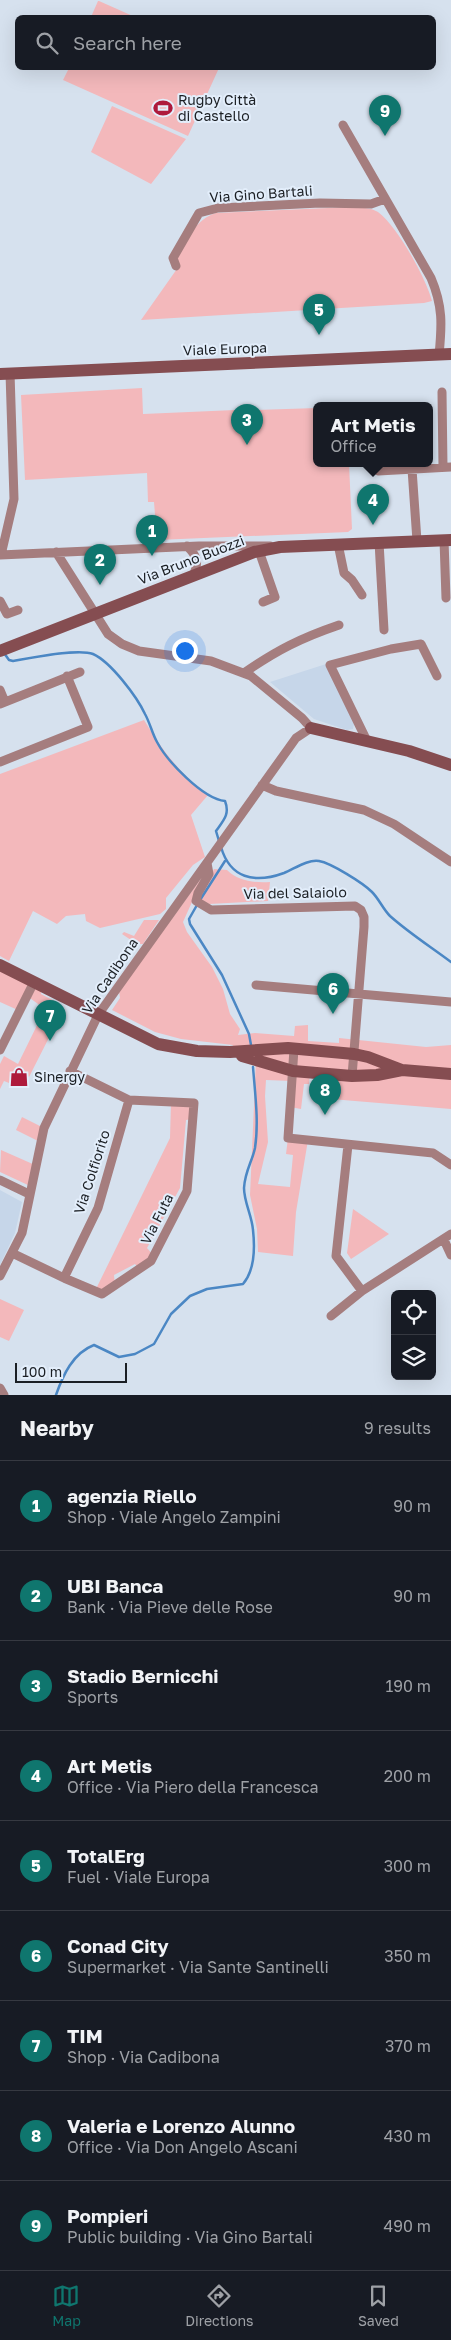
<!DOCTYPE html>
<html lang="en">
<head>
<meta charset="utf-8">
<style>
	body { margin:0; font-family:"Golos Text",sans-serif; background:#20242c; color:#f1f3f6 }
	.controls { position:absolute; right:15px; bottom:15px; display:grid; overflow:hidden; border-radius:8px; box-shadow:0 5px 20px #0002 }
	.controls button { width:45px; height:45px; display:grid; place-items:center; padding:0; border:0; border-bottom:1px solid #363941; background:#171b24; color:#f1f3f6; font:25px sans-serif }
	.scale { position:absolute; left:15px; bottom:12px; width:112px; box-sizing:border-box; padding-left:5px; border:2px solid #1b1f24; border-top:0; font-size:14px; line-height:18px; white-space:nowrap; color:#1b1f24; -webkit-text-stroke:4px #e3eefb; paint-order:stroke }
	.you { position:absolute; left:184px; top:650px; width:18px; height:18px; margin:-12px; border:4px solid #fff; border-radius:50%; background:#1a73e8; box-shadow:0 0 0 8px #1a73e833 }
	.badge { display:grid; place-items:center; width:32px; height:32px; border-radius:50%; background:#0f766e; color:#fff; font-size:16px; font-weight:700 }
	.pin { position:absolute; translate:-50% -41px; filter:drop-shadow(0 1px 2px #0008) }
	.pin::after { content:''; position:absolute; top:26px; width:18px; height:15px; background:inherit; clip-path:polygon(0 0,100% 0,50% 100%) }
	.popup { position:absolute; left:313px; top:402px; width:120px; height:65px; box-sizing:border-box; display:grid; place-content:center; border-radius:8px; background:#171b24; filter:drop-shadow(0 1px 4px #0005); font-size:16px; white-space:nowrap; color:#9ea1a6 }
	.popup b { font-size:19px; color:#f1f3f6 }
	.popup::after { content:''; position:absolute; left:50%; top:100%; margin-left:-10px; border:10px solid transparent; border-top-color:#171b24 }
	.list { margin:0; padding:0; list-style:none }
	h2 { display:flex; justify-content:space-between; align-items:center; height:65px; margin:0; padding:0 20px; font-size:21px }
	h2 small { font-size:16px; font-weight:400; color:#9ea1a6 }
	.list li { display:grid; grid-template-columns:32px 1fr auto; gap:15px; align-items:center; box-sizing:border-box; height:90px; padding:0 20px; border-top:1px solid #363941 }
	.list b { display:block; font-size:19px; white-space:nowrap }
	.list p { margin:0; font-size:16px; white-space:nowrap; color:#9ea1a6 }
	.list em { font-size:16px; font-style:normal; color:#9ea1a6 }
	.icon { flex:none; width:28px; height:28px; fill:none; stroke:currentColor; stroke-width:2; stroke-linecap:round; stroke-linejoin:round }
	.map { position:relative; flex:none; width:451px; height:1395px; overflow:hidden }
	.search { position:absolute; background:#171b24; box-shadow:0 5px 20px #0002; left:15px; right:15px; top:15px; height:55px; display:flex; align-items:center; gap:12px; box-sizing:border-box; padding:0 18px; border-radius:8px; color:#9ea1a6; font-size:19px }
	.sheet { height:875px; background:#171b24 }
	nav { display:flex; justify-content:space-around; align-items:center; box-sizing:border-box; height:70px; border-top:1px solid #363941; background:#171b24; font-size:14px; color:#9ea1a6 }
	nav a { display:grid; justify-items:center; gap:2px }
	nav .on { color:#0f766e }
	.map>svg:first-child { display:block }
	.built { fill:#c6d6e9 }
	.green { fill:#f3b8bb }
	.lines { fill:none; stroke-linecap:round; stroke-linejoin:round }
	.stream { stroke:#4b87c4; stroke-width:2.5 }
	.street { stroke:#a57d7e; stroke-width:9 }
	.secondary { stroke:#854d51; stroke-width:12 }
	.labels { text-anchor:middle; stroke-width:4; stroke-linejoin:round; paint-order:stroke }
	.poi-label { font-size:14px; fill:#1b1f24; stroke:#e3eefb; text-anchor:start }
	.street-label { font-size:14px; fill:#1b1f24; stroke:#e3eefb }
</style>
</head>
<body>
<div class="map">
<svg width="451" height="1395" viewBox="0 0 451 1395">
	<rect width="100%" height="100%" fill="#d6e1ee"/>
	<path class="built" d="M326,664L354,724L353,729L347,730L314,719L270,682Z
		M0,1190L22,1202L15,1233L0,1265Z"/>
	<path class="green" d="M98,1H99L135,17H91Z
		M69,68H219L188,136L63,80Z
		M112,106L186,139L151,184L91,152Z
		M351,207C360,208 370,207 378,212C397,226 426,278 432,301L424,303L141,320L179,266L176,260C187,241 194,220 216,213Z
		M142,388L143,414L235,410V414L242,413V416L256,413V410L317,408V464H349L352,529L348,532L157,540L154,502H148L147,473L25,480L21,395Z
		M144,720C161,749 181,775 208,795L191,815L205,857L193,865L166,898V909L160,914L100,928L86,921L85,914L66,916L57,924L33,911L9,961L0,956V774Z
		M214,869L227,870C238,881 254,883 270,882L268,901L209,904L200,899Z
		M205,873L183,922L187,932L212,967L223,989L230,1014L240,1029L238,1035L255,1033L294,1036L295,1026L308,1025V1041L339,1043V1038L426,1047L451,1045V1109L331,1099L333,1087L327,1086L328,1074L310,1073L309,1084H304L301,1109L290,1107L292,1081L266,1080L265,1096L268,1142L258,1184L290,1187L293,1155L286,1154L288,1138L308,1140L296,1212L293,1256L258,1252L257,1229L250,1195L256,1060L230,1052L233,1045L181,1039L155,1032L112,1010L120,998L119,991Z
		M144,920H159L143,944H137L122,934L124,932L134,936Z
		M0,965L42,986L41,994L60,1004L61,1014L29,1077L16,1070L9,1083L4,1081L0,1089V1064L4,1056L18,1064L45,1009L27,996L20,1011L0,1002Z
		M171,1102L194,1103L193,1119L186,1120L180,1188L147,1248L154,1256L139,1269L135,1264L114,1275L115,1285L102,1294L95,1291L170,1138Z
		M22,1117L44,1128L40,1142L16,1130Z
		M1,1150L35,1165L30,1186L0,1172Z
		M353,1209L389,1234L351,1259L347,1253Z
		M0,1299L24,1310L9,1341L0,1337Z"/>
	<g class="lines">
		<path class="stream" d="M4,653L9,660L13,661C30,658 78,648 93,654C111,662 137,697 145,714C150,723 152,733 157,742C167,761 203,799 225,801C230,814 224,820 216,831L219,841
			M221,847C230,878 254,884 284,873C294,869 308,859 319,861C331,863 363,883 372,892C379,899 383,909 390,916C409,933 431,947 451,962
			M200,900L225,861
			M197,905L189,919L190,924L222,975L249,1034L251,1045
			M56,1395C63,1375 73,1353 94,1345L119,1357L135,1354L154,1344L171,1314L190,1296L207,1289L243,1284C255,1270 255,1248 253,1230C252,1216 244,1202 244,1188C245,1171 252,1162 255,1148C259,1122 255,1093 253,1067"/>
		<path class="street" d="M343,125L431,278C443,306 442,325 439,355
			M176,266L173,258L199,213L218,208L320,203L371,204L385,199
			M442,392L443,467
			M412,469L417,541
			M378,471L451,467
			M444,540L446,598
			M379,542L384,630
			M338,544L344,573L352,580L362,595
			M187,546C197,556 199,561 194,574
			M259,551L275,597L263,602
			M0,555L199,546H270
			M1,555L14,499L10,373
			M0,601L7,614L18,610
			M244,673C277,650 301,638 339,625
			M0,690L5,702
			M0,704L80,672
			M367,741L330,665L391,649L421,644L437,676
			M0,762L88,727L67,676
			M262,785L276,791L364,810L394,824L451,862
			M207,863L209,874L198,893L196,901L211,910L355,906L361,910L364,917V927L352,1076
			M256,985L451,1002
			M294,1049L288,1138L433,1153L451,1165
			M0,1050L34,982
			M348,1145L336,1256L362,1291L451,1234
			M0,1180L29,1194
			M444,1240L451,1255
			M12,1253L64,1278L102,1294L151,1261L187,1191L194,1103L129,1100L70,1071
			M0,1276L22,1233L44,1128L98,1015L296,738L311,728L302,718L251,676L211,661L139,651L122,644L108,634L56,552
			M64,1278L98,1208L129,1100
			M331,1316L362,1291
			M0,1388L4,1395"/>
		<path class="secondary" d="M0,374L451,354
			M0,651L254,552L280,547L451,540
			M311,728L409,751L451,765
			M0,965L158,1044L197,1051L230,1052L288,1048L354,1054L368,1057L402,1070
			M242,1056L293,1071L352,1076L377,1075L402,1070L451,1074"/>
	</g>
	<defs>
		<g id="stadium-bare" transform="scale(1.5)"><path d="M0-5a6.5 5 0 1 0 0 10a6.5 5 0 1 0 0-10ZM-3.5-1.8h7v3.6h-7Z" fill="#ae1a3c" stroke="#e3eefb" stroke-width="2.5" paint-order="stroke"/></g>
		<g id="shop-bare" transform="scale(1.5)"><path d="M-5-2.5h2.3a2.7 3.5 0 0 1 5.4 0H5L5.5 6h-11ZM-1.5-2.5h3a1.5 2.3 0 0 0-3 0Z" fill="#ae1a3c" stroke="#e3eefb" stroke-width="2.5" paint-order="stroke"/></g>
	</defs>
	<g fill-rule="evenodd">
		<use href="#stadium-bare" x="163" y="108"/>
		<use href="#shop-bare" x="19" y="1077"/>
	</g>
	<g class="labels">
		<g class="poi-label">
			<text x="178" y="105">Rugby Città<tspan x="178" dy="16">di Castello</tspan></text>
			<text x="34" y="1082">Sinergy</text>
		</g>
		<g class="street-label">
			<text transform="translate(261 194) rotate(-4)" y="5">Via Gino Bartali</text>
			<text transform="translate(225 349) rotate(-2)" y="5">Viale Europa</text>
			<text transform="translate(191 560) rotate(-21)" y="5">Via Bruno Buozzi</text>
			<text transform="translate(295 893) rotate(-1)" y="5">Via del Salaiolo</text>
			<text transform="translate(110 976) rotate(-56)" y="5">Via Cadibona</text>
			<text transform="translate(92 1172) rotate(-72)" y="5">Via Colfiorito</text>
			<text transform="translate(157 1219) rotate(-63)" y="5">Via Futa</text>
		</g>
	</g>
</svg>
<div class="controls">
<button><svg class="icon" aria-label="locate" viewBox="0 0 24 24"><circle cx="12" cy="12" r="6"/><path d="M12 2v4M12 18v4M2 12h4M18 12h4"/></svg></button>
<button><svg class="icon" aria-label="layers" viewBox="0 0 24 24"><path d="M12 4l9 5-9 5-9-5zM3 14l9 5 9-5"/></svg></button>
</div>
<div class="scale">100 m</div>
<div class="you"></div>
<div class="pin badge" style="left:152px;top:556px">1</div>
<div class="pin badge" style="left:100px;top:585px">2</div>
<div class="pin badge" style="left:247px;top:445px">3</div>
<div class="pin badge" style="left:373px;top:525px">4</div>
<div class="popup"><b>Art Metis</b>Office</div>
<div class="pin badge" style="left:319px;top:335px">5</div>
<div class="pin badge" style="left:333px;top:1014px">6</div>
<div class="pin badge" style="left:50px;top:1041px">7</div>
<div class="pin badge" style="left:325px;top:1115px">8</div>
<div class="pin badge" style="left:385px;top:136px">9</div>
<div class="search"><svg class="icon" aria-label="search" viewBox="0 0 24 24"><circle cx="10" cy="10" r="6"/><path d="M15 15l6 6"/></svg>Search here</div>
</div>
<section class="sheet">
<h2>Nearby<small>9 results</small></h2>
<ul class="list">
<li><span class="badge">1</span><div><b>agenzia Riello</b><p>Shop · Viale Angelo Zampini</p></div><em>90 m</em></li>
<li><span class="badge">2</span><div><b>UBI Banca</b><p>Bank · Via Pieve delle Rose</p></div><em>90 m</em></li>
<li><span class="badge">3</span><div><b>Stadio Bernicchi</b><p>Sports</p></div><em>190 m</em></li>
<li><span class="badge">4</span><div><b>Art Metis</b><p>Office · Via Piero della Francesca</p></div><em>200 m</em></li>
<li><span class="badge">5</span><div><b>TotalErg</b><p>Fuel · Viale Europa</p></div><em>300 m</em></li>
<li><span class="badge">6</span><div><b>Conad City</b><p>Supermarket · Via Sante Santinelli</p></div><em>350 m</em></li>
<li><span class="badge">7</span><div><b>TIM</b><p>Shop · Via Cadibona</p></div><em>370 m</em></li>
<li><span class="badge">8</span><div><b>Valeria e Lorenzo Alunno</b><p>Office · Via Don Angelo Ascani</p></div><em>430 m</em></li>
<li><span class="badge">9</span><div><b>Pompieri</b><p>Public building · Via Gino Bartali</p></div><em>490 m</em></li>
</ul>
</section>
<nav>
<a class="on"><svg class="icon" aria-label="map" viewBox="0 0 24 24"><path d="M3 6l6-2 6 2 6-2v14l-6 2-6-2-6 2zM9 4v14M15 6v14"/></svg>Map</a>
<a><svg class="icon" aria-label="directions" viewBox="0 0 24 24"><path d="M12 3l9 9-9 9-9-9zM9 14v-3h6M13 9l2 2-2 2"/></svg>Directions</a>
<a><svg class="icon" aria-label="saved" viewBox="0 0 24 24"><path d="M7 4h10v16l-5-4-5 4z"/></svg>Saved</a>
</nav>
</body>
</html>
